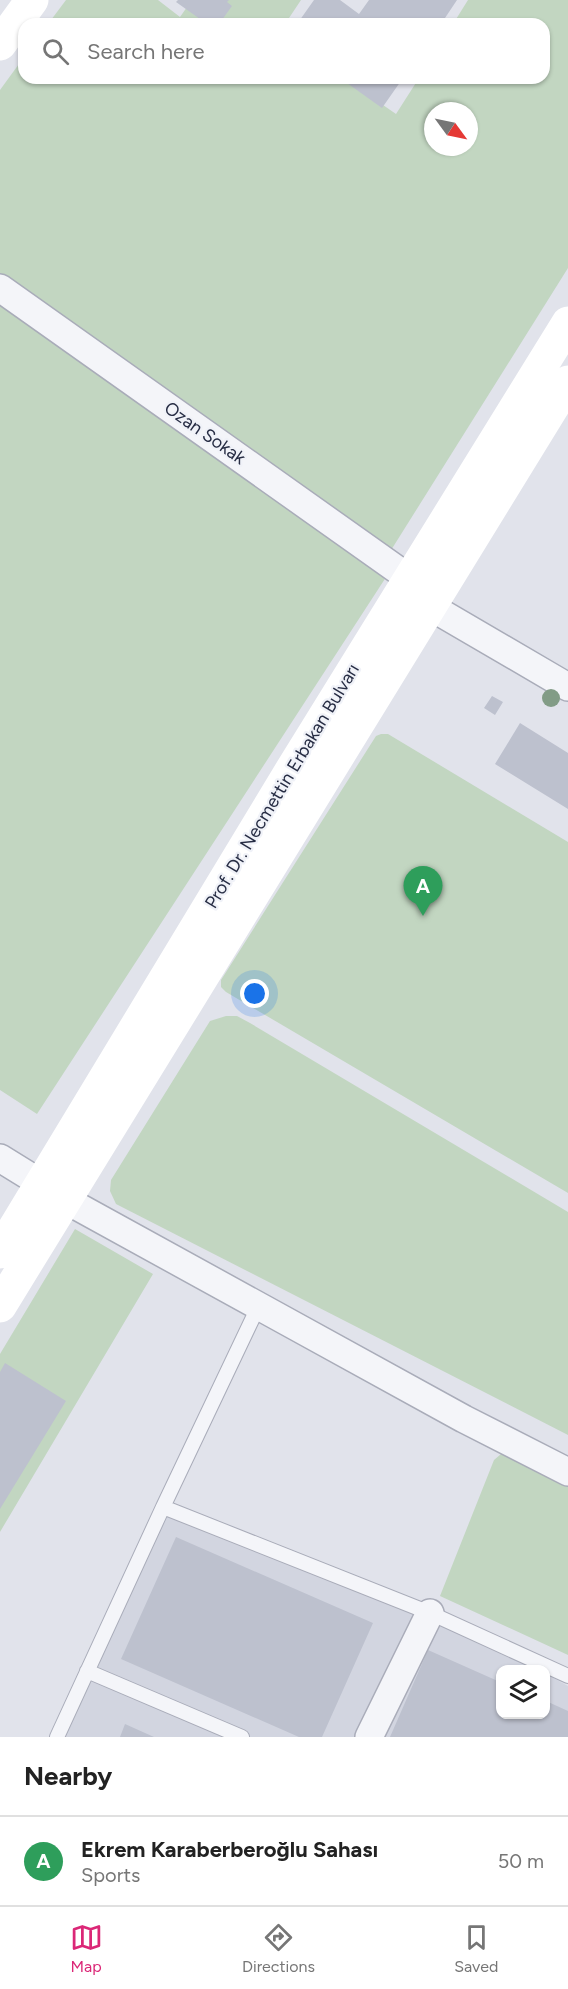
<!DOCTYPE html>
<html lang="en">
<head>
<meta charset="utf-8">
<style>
	body { margin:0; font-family:Figtree,sans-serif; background:#f2f2f2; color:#222 }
	.controls { position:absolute; right:18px; bottom:18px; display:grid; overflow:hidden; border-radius:12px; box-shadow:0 2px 4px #0004 }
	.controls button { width:54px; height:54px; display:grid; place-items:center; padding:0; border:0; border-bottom:2px solid #e0e0e0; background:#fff; color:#222; font:30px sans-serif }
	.compass { position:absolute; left:424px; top:102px; width:54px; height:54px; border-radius:50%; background:#fff; box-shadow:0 2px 4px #0004; rotate:123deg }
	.you { position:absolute; left:255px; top:994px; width:21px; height:21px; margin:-15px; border:4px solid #fff; border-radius:50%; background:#1a73e8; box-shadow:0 0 0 9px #1a73e833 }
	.badge { display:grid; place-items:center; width:39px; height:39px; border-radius:50%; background:#db2777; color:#fff; font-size:20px; font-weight:700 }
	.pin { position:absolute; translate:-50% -50px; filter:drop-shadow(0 2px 3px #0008) }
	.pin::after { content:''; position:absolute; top:32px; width:21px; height:18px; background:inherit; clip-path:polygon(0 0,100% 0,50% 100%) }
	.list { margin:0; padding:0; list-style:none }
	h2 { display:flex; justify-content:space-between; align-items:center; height:78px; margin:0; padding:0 24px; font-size:26px }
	h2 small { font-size:20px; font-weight:400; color:#767676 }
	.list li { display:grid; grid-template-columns:39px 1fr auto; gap:18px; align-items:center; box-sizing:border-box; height:90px; padding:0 24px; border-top:2px solid #e0e0e0 }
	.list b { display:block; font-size:22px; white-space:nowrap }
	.list p { margin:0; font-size:20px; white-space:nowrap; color:#767676 }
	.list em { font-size:20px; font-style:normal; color:#767676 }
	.icon { flex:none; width:33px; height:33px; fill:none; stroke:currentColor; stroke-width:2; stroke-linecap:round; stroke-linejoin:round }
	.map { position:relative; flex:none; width:568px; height:1737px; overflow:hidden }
	.search { position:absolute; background:#fff; box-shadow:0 2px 4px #0004; left:18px; right:18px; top:18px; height:66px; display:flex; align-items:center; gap:15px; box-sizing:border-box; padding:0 21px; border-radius:18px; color:#767676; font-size:22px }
	.sheet { height:168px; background:#fff }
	nav { display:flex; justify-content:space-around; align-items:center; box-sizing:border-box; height:84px; border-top:2px solid #e0e0e0; background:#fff; font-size:16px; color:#767676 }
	nav a { display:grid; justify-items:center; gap:3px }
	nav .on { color:#db2777 }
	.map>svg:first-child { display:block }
	.built { fill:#d2d5e0 }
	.green { fill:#c2d6c1; fill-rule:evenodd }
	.building { fill:#bdc1ce }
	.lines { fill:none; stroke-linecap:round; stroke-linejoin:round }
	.service-casing { stroke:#a9acb9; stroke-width:16 }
	.minor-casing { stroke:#a9acb9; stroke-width:30 }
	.service { stroke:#f4f5f9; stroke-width:14 }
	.minor { stroke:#f4f5f9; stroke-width:27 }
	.secondary { stroke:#fff; stroke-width:33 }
	.tree { fill:#829c86 }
	.labels { text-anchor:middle; stroke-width:4.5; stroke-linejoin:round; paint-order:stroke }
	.street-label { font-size:18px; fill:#272d44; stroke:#f0f2f8 }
</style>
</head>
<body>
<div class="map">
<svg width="568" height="1737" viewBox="0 0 568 1737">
	<rect width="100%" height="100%" fill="#e1e3eb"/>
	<path class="built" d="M163,1507L430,1613L537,1669L500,1670V1714H546V1674L568,1686V1737H57Z"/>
	<path class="green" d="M66,0H158L180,17L192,0H301L285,24H48Z
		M468,0H568V268L388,555L0,273V90L24,57V78H344L396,114L419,78H544V24H453ZM433,111H469V147H433Z
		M0,300L392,568L37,1114L0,1090Z
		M381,734H388L568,842V1193L226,992L221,987V980L376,736Z
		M226,1016H237L250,1023L568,1212V1435L116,1204L110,1191L111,1180L210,1021Z
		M75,1229L153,1274L0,1532V1354Z
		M506,1452L568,1485V1655L440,1596L494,1460L501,1454Z"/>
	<path class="building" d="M178,0H229L227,2L232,6L219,24H207L176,2Z
		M314,0H340L359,14L369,0H457L441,24H297Z
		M340,78H403L382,108Z
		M492,696L503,702L495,715L484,708Z
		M520,723L568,753V809L495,764Z
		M5,1363L66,1401L0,1509V1372Z
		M176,1537L373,1623L322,1737H299L121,1659Z
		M428,1650L500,1682V1714H546V1701L568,1711V1737H390Z
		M125,1724L154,1737H120Z"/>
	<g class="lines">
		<g class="service-casing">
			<path id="service" d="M163,1507L259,1305
				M87,1671L242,1737
				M57,1737L163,1507L430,1613L568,1676"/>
		</g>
		<g class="minor-casing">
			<path id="minor" d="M0,288L399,571L411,575
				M431,607L568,687
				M0,1158L42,1184
				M64,1199L464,1419L568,1472
				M369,1737L430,1613"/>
		</g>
		<use href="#service" class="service"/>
		<use href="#minor" class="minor"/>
		<path class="secondary" d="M0,44L32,0
			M0,1252L292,769L568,323
			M0,1306L568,382"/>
	</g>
	<circle class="tree" cx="551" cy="698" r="9"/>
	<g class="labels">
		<g class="street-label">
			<text transform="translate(205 433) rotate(35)" y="6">Ozan Sokak</text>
			<text transform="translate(282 786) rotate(-59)" y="6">Prof. Dr. Necmettin Erbakan Bulvarı</text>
		</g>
	</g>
</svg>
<div class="controls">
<button><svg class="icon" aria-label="layers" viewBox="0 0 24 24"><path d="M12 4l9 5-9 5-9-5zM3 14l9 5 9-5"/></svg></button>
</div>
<svg class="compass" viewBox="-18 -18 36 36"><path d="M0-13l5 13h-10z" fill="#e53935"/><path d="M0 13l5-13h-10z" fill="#767676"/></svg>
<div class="you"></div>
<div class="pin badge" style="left:423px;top:916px;background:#2e9e5b">A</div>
<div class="search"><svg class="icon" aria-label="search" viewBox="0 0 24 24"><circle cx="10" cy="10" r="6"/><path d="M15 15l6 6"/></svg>Search here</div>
</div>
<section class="sheet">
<h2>Nearby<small></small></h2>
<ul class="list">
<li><span class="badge" style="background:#2e9e5b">A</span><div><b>Ekrem Karaberberoğlu Sahası</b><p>Sports</p></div><em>50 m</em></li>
</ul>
</section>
<nav>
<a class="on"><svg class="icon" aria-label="map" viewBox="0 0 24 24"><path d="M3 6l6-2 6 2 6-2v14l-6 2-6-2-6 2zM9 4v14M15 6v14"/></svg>Map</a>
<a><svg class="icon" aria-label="directions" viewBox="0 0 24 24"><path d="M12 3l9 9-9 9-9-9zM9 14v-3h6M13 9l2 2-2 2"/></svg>Directions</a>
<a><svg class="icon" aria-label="saved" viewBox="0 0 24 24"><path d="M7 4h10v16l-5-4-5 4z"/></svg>Saved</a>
</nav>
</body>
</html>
